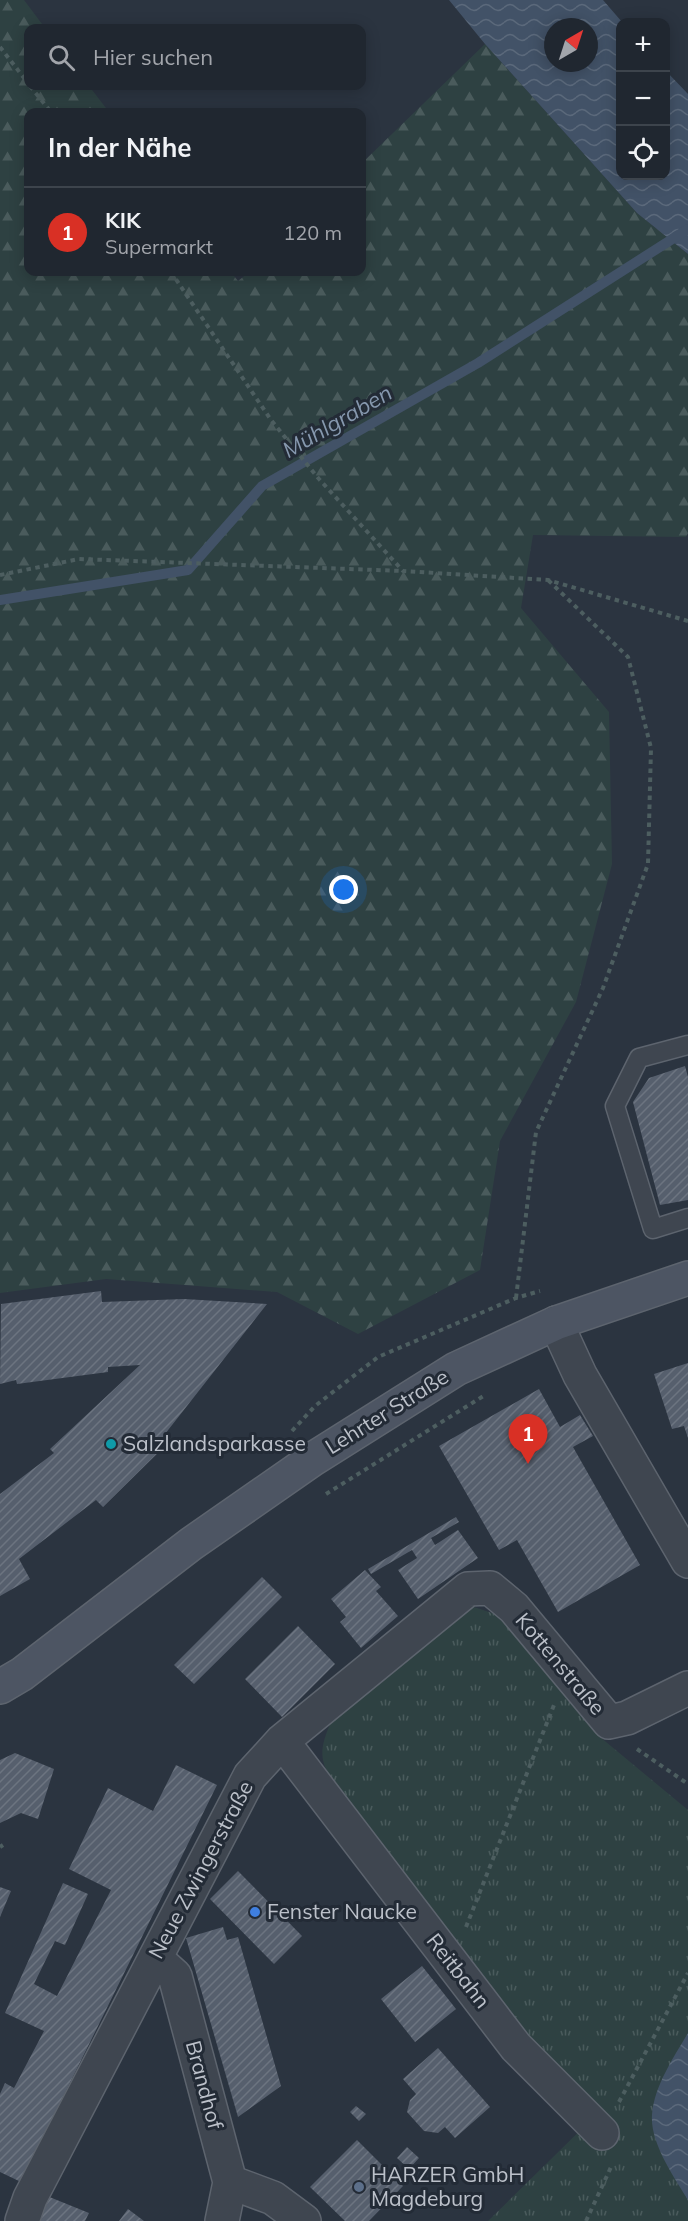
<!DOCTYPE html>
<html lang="de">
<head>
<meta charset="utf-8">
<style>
	body { margin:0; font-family:Mulish,sans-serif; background:#282f38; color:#f1f3f6 }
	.controls { position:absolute; right:18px; top:18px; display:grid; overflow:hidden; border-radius:12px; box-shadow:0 3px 15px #0003 }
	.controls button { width:54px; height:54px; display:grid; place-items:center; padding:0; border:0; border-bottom:2px solid #3d444c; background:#202730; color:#f1f3f6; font:30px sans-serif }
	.compass { position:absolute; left:544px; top:18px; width:54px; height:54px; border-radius:50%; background:#202730; box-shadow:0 3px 15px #0003; rotate:39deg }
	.you { position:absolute; left:344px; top:890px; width:21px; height:21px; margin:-15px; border:4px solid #fff; border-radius:50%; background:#1a73e8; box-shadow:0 0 0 9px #1a73e833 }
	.badge { display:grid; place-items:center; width:39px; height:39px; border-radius:50%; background:#d93025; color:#fff; font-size:20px; font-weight:700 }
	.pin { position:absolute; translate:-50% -50px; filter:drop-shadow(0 2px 3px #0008) }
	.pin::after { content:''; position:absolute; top:32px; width:21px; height:18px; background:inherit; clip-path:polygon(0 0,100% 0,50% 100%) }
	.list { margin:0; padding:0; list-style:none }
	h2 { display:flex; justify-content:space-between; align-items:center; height:78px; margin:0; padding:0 24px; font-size:26px }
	h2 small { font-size:20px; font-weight:400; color:#a2a5ab }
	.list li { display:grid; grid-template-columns:39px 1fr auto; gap:18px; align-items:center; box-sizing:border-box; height:90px; padding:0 24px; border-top:2px solid #3d444c }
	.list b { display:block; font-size:22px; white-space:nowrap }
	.list p { margin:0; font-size:20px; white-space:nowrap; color:#a2a5ab }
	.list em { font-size:20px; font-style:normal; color:#a2a5ab }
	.icon { flex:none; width:33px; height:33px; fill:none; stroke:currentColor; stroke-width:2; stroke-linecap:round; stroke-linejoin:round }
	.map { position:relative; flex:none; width:688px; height:2221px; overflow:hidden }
	.search { position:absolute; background:#202730; box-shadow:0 3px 15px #0003; left:24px; top:24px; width:342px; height:66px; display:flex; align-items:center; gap:15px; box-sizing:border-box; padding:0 21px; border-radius:12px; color:#a2a5ab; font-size:22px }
	.panel { position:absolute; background:#202730; box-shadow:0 3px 15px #0003; left:24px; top:108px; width:342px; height:168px; border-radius:12px }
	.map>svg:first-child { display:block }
	.grass { fill:url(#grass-tufts) }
	.forest { fill:url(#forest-firs) }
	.water { fill:url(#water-waves); fill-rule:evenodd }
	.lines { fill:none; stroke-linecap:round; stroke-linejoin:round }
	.stream { stroke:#425267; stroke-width:10 }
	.building { fill:url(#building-hatch) }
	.service-casing { stroke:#5d646e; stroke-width:21 }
	.minor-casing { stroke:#5d646e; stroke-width:36 }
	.secondary-casing { stroke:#5d646e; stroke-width:36 }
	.path { stroke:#4d5e60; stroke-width:4; stroke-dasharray:4.5 4.5; stroke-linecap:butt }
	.service { stroke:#3f4650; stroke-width:18 }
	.minor { stroke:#3f4650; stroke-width:33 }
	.secondary { stroke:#4d5563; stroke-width:33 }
	.culture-dot { fill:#0f9aa8; stroke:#232b36; stroke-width:2 }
	.shop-dot { fill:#3f7fe0; stroke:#232b36; stroke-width:2 }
	.service-dot { fill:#5c6f8a; stroke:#232b36; stroke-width:2 }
	.labels { text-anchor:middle; stroke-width:6; stroke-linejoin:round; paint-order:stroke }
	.street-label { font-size:21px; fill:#bcc1ca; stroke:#232b36 }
	.poi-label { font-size:21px; fill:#bcc1ca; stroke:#232b36; text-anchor:start }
	.water-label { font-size:22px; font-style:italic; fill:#8698ae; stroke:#232b36 }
</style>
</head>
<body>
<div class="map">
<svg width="688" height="2221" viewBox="0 0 688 2221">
	<defs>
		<pattern id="grass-tufts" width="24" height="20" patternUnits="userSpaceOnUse" patternTransform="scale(1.5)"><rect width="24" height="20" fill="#2e4142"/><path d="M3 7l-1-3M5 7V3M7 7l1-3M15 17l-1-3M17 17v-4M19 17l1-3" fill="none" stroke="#4a5b5c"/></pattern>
		<pattern id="forest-firs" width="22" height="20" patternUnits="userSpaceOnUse" patternTransform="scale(1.5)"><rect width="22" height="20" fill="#2e4142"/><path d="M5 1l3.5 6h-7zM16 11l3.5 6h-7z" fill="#4a5b5c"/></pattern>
		<pattern id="water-waves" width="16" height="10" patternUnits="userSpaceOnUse" patternTransform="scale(1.5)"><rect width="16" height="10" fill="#425267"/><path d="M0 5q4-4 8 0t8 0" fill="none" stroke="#5b697b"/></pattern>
		<pattern id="building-hatch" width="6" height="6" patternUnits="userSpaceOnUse" patternTransform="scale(1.5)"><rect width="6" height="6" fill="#565f6d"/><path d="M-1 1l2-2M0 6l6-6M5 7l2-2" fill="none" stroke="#6c7480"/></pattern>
	</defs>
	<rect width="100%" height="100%" fill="#2b3440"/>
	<path class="grass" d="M471,1606L507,1618L600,1737L688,1810V2221H488L600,2111L527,2039L344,1800C323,1765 314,1759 332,1720Z"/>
	<path class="forest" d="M0,0H24L45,28H28V86H89L109,112H28V272H231L238,281L249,272H362V163L485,44L637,213L688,254V533L686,537L533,535L521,608L609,712L612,864L576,1002L500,1141L480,1270L358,1334L277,1292L106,1279L0,1293Z"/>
	<path class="water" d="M449,0H603L622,22L620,176H666V71L688,94V254L637,213L485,44ZM553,27H589V63H553Z
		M688,2033V2200C674,2177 650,2143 652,2115C654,2086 674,2057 688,2033Z"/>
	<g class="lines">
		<path class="stream" d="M0,600L188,570L262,486L478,363L688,229"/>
	</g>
	<path class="building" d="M685,1066L688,1077V1200L660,1205L633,1102L649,1078Z
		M101,1291L102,1302L184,1299L267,1304L165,1434L172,1439L103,1507L96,1500L19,1559L30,1579L0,1596V1494L54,1453L50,1449L140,1365L108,1367V1372L17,1384L16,1380L0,1384L1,1304Z
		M688,1363V1438L684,1426L672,1429L654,1374Z
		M539,1389L560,1427L580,1415L593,1436L573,1447L640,1565L558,1612L517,1540L499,1550L439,1446Z
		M456,1517L459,1522L431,1538L435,1545L458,1530L478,1558L418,1599L398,1570L417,1558L412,1550L371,1574L368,1569Z
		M365,1570L381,1587L376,1591L398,1616L361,1648L340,1622L346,1617L331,1599Z
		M262,1577L282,1597L194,1684L174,1665Z
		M298,1626L335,1664L282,1717L245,1679Z
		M15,1753L54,1769L38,1819L21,1813L0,1823V1760Z
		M176,1765L217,1785L21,2182L0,2172V2094L5,2083L14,2088L44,2031L5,2013L63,1883L88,1894L65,1945L55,1941L34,1984L57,1996L111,1890L69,1869L108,1788L153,1811Z
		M238,1871L302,1936L274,1964L210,1899Z
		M0,1887L11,1891L0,1917Z
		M223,1927L227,1940L238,1937L281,2086L238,2117L186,1938Z
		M422,1966L456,2009L415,2042L381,1999Z
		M438,2048L490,2107L455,2138L445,2127L438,2133L424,2131L407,2112L410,2100L416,2094L403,2079Z
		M356,2106L366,2114L359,2121L350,2112Z
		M357,2140L403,2186L369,2221H345L310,2187Z
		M407,2147L419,2158L409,2169L397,2158Z
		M47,2196L89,2213L85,2221H37Z
		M128,2209L144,2221H119Z"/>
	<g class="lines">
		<g class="service-casing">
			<path id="service" d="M688,1045L639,1058L615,1106L653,1229L688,1218"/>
		</g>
		<g class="minor-casing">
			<path id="minor" d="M556,1323L580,1375L688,1561
				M282,1741L516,2047L602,2133
				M155,1958L175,1976L230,2182L222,2221
				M230,2182L273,2198L304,2221
				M22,2221L30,2198L250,1776L282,1741L468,1589L490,1588L514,1608L609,1722L627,1718L688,1688"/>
		</g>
		<g class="secondary-casing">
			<path id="secondary" d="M0,1687L22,1674L191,1544L313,1459L456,1369L556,1323L688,1278"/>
		</g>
		<path class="path" d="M0,47L28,83
			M30,86L51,112
			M171,272L271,420L319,479L403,571L548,580L688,621
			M0,575L79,559L403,571
			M516,1298L536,1132L603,988L648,864L651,748L628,657L548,580
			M292,1431L315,1406L378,1357L516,1298L540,1291
			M326,1494L485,1395
			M637,1749L688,1784
			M0,1847L3,1845
			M466,1927L554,1705
			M619,2102L688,1973
			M586,2221L612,2165"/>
		<use href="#service" class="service"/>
		<use href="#minor" class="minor"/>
		<use href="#secondary" class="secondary"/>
	</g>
	<circle class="culture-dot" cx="111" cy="1444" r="6"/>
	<circle class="shop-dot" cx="255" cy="1912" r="6"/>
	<circle class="service-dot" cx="359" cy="2187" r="6"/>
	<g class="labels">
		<g class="street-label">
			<text transform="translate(387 1412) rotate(-32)" y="7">Lehrter Straße</text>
			<text transform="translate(560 1664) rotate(50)" y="7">Kottenstraße</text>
			<text transform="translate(201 1870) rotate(-62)" y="7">Neue Zwingerstraße</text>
			<text transform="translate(458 1971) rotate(52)" y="7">Reitbahn</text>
			<text transform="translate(204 2085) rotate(75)" y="7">Brandhof</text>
		</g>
		<g class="poi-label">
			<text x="123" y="1451">Salzlandsparkasse</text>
			<text x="267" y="1919">Fenster Naucke</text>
			<text x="371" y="2182">HARZER GmbH<tspan x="371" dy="24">Magdeburg</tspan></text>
		</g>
		<g class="water-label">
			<text transform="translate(337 421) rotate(-30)" y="8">Mühlgraben</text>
		</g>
	</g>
</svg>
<div class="controls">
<button>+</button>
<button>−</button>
<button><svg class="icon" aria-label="locate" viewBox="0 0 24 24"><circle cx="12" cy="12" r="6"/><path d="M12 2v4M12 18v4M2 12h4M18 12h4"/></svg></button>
</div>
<svg class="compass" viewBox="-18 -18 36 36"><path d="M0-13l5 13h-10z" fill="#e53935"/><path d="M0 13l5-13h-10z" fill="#a2a5ab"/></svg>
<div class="you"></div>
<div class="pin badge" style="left:528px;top:1464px">1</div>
<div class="search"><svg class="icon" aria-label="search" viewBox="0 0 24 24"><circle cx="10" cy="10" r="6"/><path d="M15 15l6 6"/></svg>Hier suchen</div>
<section class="panel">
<h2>In der Nähe<small></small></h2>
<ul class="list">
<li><span class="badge">1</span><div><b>KIK</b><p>Supermarkt</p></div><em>120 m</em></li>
</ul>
</section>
</div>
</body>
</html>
